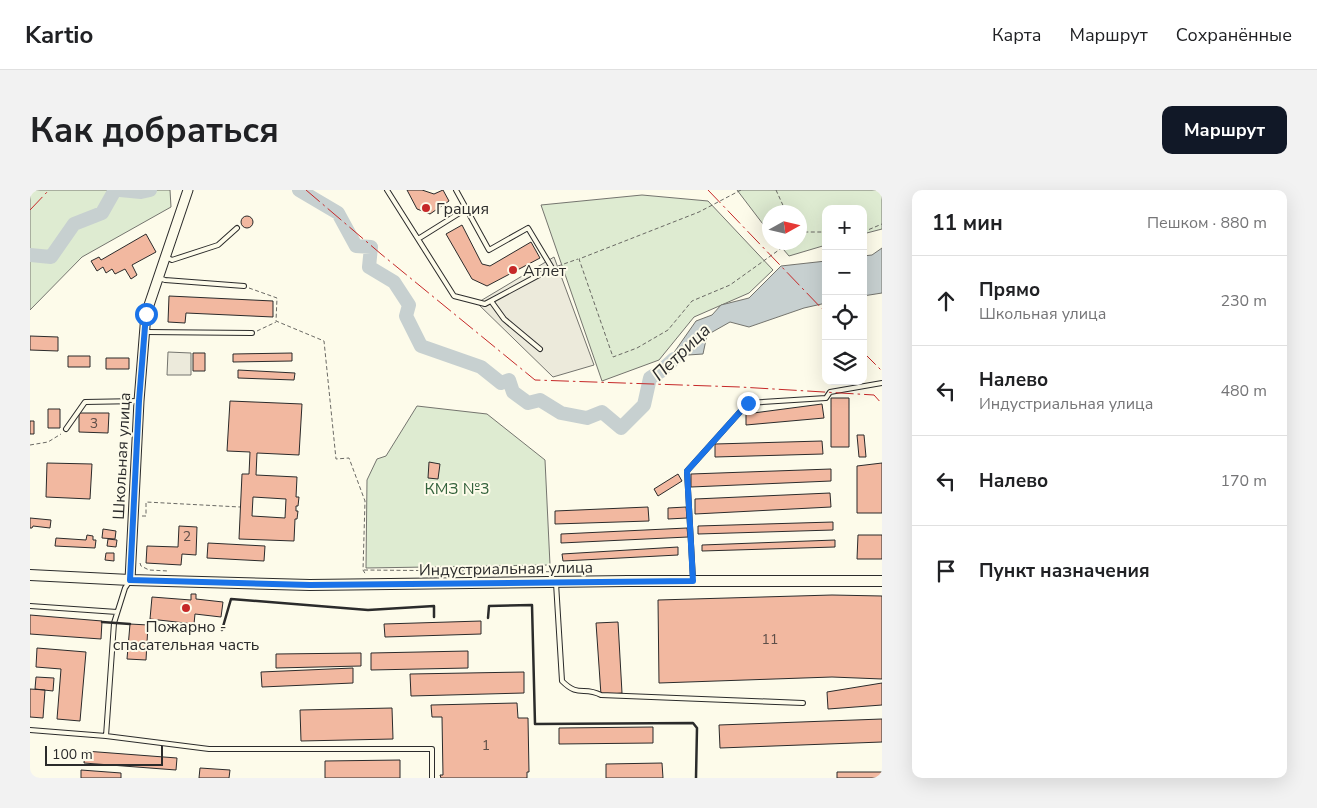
<!DOCTYPE html>
<html lang="ru">
<head>
<meta charset="utf-8">
<style>
	body { margin:0; font-family:"Nunito Sans",sans-serif; background:#f2f2f2; color:#202124 }
	.controls { position:absolute; right:15px; top:15px; display:grid; overflow:hidden; border-radius:10px; box-shadow:0 5px 20px #0002 }
	.controls button { width:45px; height:45px; display:grid; place-items:center; padding:0; border:0; border-bottom:1px solid #e0e0e0; background:#fff; color:#202124; font:25px sans-serif }
	.compass { position:absolute; left:732px; top:15px; width:45px; height:45px; border-radius:50%; background:#fff; box-shadow:0 5px 20px #0002; rotate:82deg }
	.scale { position:absolute; left:15px; bottom:12px; width:118px; box-sizing:border-box; padding-left:5px; border:2px solid #2b2b2b; border-top:0; font-size:14px; line-height:18px; white-space:nowrap; color:#2b2b2b; -webkit-text-stroke:4px #fdfbea; paint-order:stroke }
	.stop { position:absolute; width:15px; height:15px; margin:-11px; border:4px solid #1a73e8; border-radius:50%; background:#fff }
	.stop.end { background:#1a73e8; border-color:#fff; box-shadow:0 1px 5px #0008 }
	.list { margin:0; padding:0; list-style:none }
	h2 { display:flex; justify-content:space-between; align-items:center; height:65px; margin:0; padding:0 20px; font-size:21px }
	h2 small { font-size:16px; font-weight:400; color:#757577 }
	.list li { display:grid; grid-template-columns:32px 1fr auto; gap:15px; align-items:center; box-sizing:border-box; height:90px; padding:0 20px; border-top:1px solid #e0e0e0 }
	.list b { display:block; font-size:19px; white-space:nowrap }
	.list p { margin:0; font-size:16px; white-space:nowrap; color:#757577 }
	.list em { font-size:16px; font-style:normal; color:#757577 }
	.icon { flex:none; width:28px; height:28px; fill:none; stroke:currentColor; stroke-width:2; stroke-linecap:round; stroke-linejoin:round }
	.map { position:relative; flex:none; width:852px; height:588px; overflow:hidden; border-radius:10px }
	header { display:flex; align-items:center; gap:30px; box-sizing:border-box; height:70px; padding:0 25px; background:#fff; border-bottom:1px solid #e0e0e0 }
	header strong { font-size:24px }
	nav { display:flex; gap:28px; margin-inline-start:auto; font-size:18px }
	.intro { display:flex; align-items:center; justify-content:space-between; box-sizing:border-box; height:120px; padding:0 30px }
	h1 { margin:0; font-size:35px }
	.button { padding:12px 22px; border-radius:10px; background:#111827; color:#fff; font-size:18px; font-weight:700 }
	main { display:flex; gap:30px; padding:0 30px }
	aside { flex:1; background:#fff; border-radius:10px; box-shadow:0 5px 20px #0002 }
	.map>svg:first-child { display:block }
	.green { fill:#deebd1; stroke:#74746e }
	.parking { fill:#eceadb; stroke:#74746e }
	.water { fill:#c7d0d0; stroke:#74746e }
	.lines { fill:none; stroke-linecap:round; stroke-linejoin:round }
	.river { stroke:#c7d0d0; stroke-width:14 }
	.building { fill:#f2b8a0; stroke:#2b2b2b; fill-rule:evenodd }
	.service-casing { stroke:#2b2b2b; stroke-width:6 }
	.tertiary-casing { stroke:#2b2b2b; stroke-width:11 }
	.secondary-casing { stroke:#2b2b2b; stroke-width:12 }
	.path { stroke:#6a6964; stroke-width:1; stroke-dasharray:4 2.5; stroke-linecap:butt }
	.service { stroke:#fdfbea; stroke-width:4 }
	.tertiary { stroke:#fdfbea; stroke-width:9 }
	.secondary { stroke:#fdfbea; stroke-width:10 }
	.wall { stroke:#2b2b2b; stroke-width:2.5 }
	.power { stroke:#c62828; stroke-width:1; stroke-dasharray:18 4 2.5 4; stroke-linecap:butt }
	.route { stroke:#1a73e8; stroke-width:6 }
	.poi-dot { fill:#c62828; stroke:#fdfbea; stroke-width:2 }
	.labels { text-anchor:middle; stroke-width:4; stroke-linejoin:round; paint-order:stroke }
	.number-label { font-size:14px; fill:#5d4e48 }
	.poi-label { font-size:16px; fill:#2b2b2b; stroke:#fdfbea; text-anchor:start }
	.street-label { font-size:16px; fill:#2b2b2b; stroke:#fdfbea }
	.park-label { font-size:16px; fill:#34623c; stroke:#fdfbea }
	.water-label { font-size:18px; font-style:italic; fill:#2b2b2b; stroke:#fdfbea }
</style>
</head>
<body>
<header>
<strong>Kartio</strong>
<nav><a>Карта</a><a>Маршрут</a><a>Сохранённые</a></nav>
</header>
<div class="intro"><h1>Как добраться</h1><a class="button">Маршрут</a></div>
<main>
<div class="map">
<svg width="852" height="588" viewBox="0 0 852 588">
	<rect width="100%" height="100%" fill="#fdfbea"/>
	<path class="green" d="M0,0H140L141,17L52,67L0,120Z
		M707,0H852V39L833,44V19H796V55L759,66L748,53L769,52V22H739V42Z
		M612,5L678,11L743,80L719,103L664,127L629,170L572,191L511,15Z
		M387,216L457,224L515,270L520,375L336,378L337,290L347,269L356,266Z"/>
	<path class="parking" d="M524,67L564,175L523,187L447,113Z
		M138,162L161,163V185H137Z"/>
	<path class="water" d="M852,58V103L833,106V66L842,65Z
		M796,71V113L774,118L719,137L700,132L677,145L673,164L658,165L631,181L666,131L682,125L691,115L719,108L751,76Z"/>
	<g class="lines">
		<path class="river" d="M90,0L111,2L120,0
			M269,0L308,23L326,56L341,57L339,77L364,92L379,115L376,126L391,156L451,177L471,193L479,190L483,202L498,213L510,210L531,223L557,228L572,222L591,238L614,215L620,188L631,181L644,169
			M0,65L21,67L44,34L72,23L85,0"/>
	</g>
	<path class="building" d="M377,0H392L404,4L413,0L419,11L400,24L387,19Z
		M211 32a6 6 0 1 1 12 0a6 6 0 1 1-12 0Z
		M432,35L452,74L460,76L501,52L510,68L457,96L442,89L416,44Z
		M116,44L126,62L102,75L107,85L101,89L95,79L85,84L82,79L76,83L73,77L67,81L61,71L69,67L71,70Z
		M139,106L243,111V127L156,123L155,133L138,132Z
		M0,146L28,147V161L0,160Z
		M163,163H175V181H163Z
		M262,163V171L203,172V164Z
		M38,166H60V177H38Z
		M76,168H99V179H76Z
		M208,180L265,183L264,190L208,188Z
		M801,208H819V257H801Z
		M200,211L272,214L269,265L227,263L226,285L267,287L266,307H269L268,316H266V321H268L267,329H265L264,351L209,349L212,284H219L220,262L197,261ZM223,307L256,309L255,328L222,326Z
		M792,214L794,228L716,235V224Z
		M18,219H30V238H18Z
		M49,223H79L78,243L49,242Z
		M0,231H4V244H0Z
		M827,245H834L836,267H829Z
		M792,251L793,264L685,267V254Z
		M399,272L410,274L408,289L398,288Z
		M17,273L62,274L60,309L16,307Z
		M852,273V323H827V276Z
		M801,279V291L661,297V284Z
		M648,284L652,291L628,306L624,299Z
		M800,303L801,317L665,324V309Z
		M618,317L619,331L525,334V321Z
		M656,317L657,328L638,329V318Z
		M0,328L21,330L20,338L3,336L2,338H0Z
		M803,332V340L668,344V336Z
		M149,336L167,337L166,365L152,364L151,375L116,373L117,356L148,357Z
		M657,338L658,347L531,353V344Z
		M73,339L86,341L85,349L72,348Z
		M57,345L63,346V350H66L65,358L25,356L26,348L56,350Z
		M828,345H852V369H827Z
		M78,349L87,350L86,357L77,356Z
		M805,350V357L672,361V355Z
		M178,353L235,356L234,371L177,368Z
		M648,357V365L533,371L532,364Z
		M76,363H84V371L75,370Z
		M161,404H166V409L193,412L191,427L165,424L164,434L120,429L122,407L161,410Z
		M802,405L852,406V489L802,487L629,493L628,410Z
		M0,425L72,431L71,449L0,444Z
		M451,431V444L355,447L354,434Z
		M588,432L592,503L571,505L566,433Z
		M100,434L118,435L116,470L97,469Z
		M7,458L56,462L50,531L27,529L31,479L6,477Z
		M438,461V478L341,480V463Z
		M331,463V476L246,478V464Z
		M323,478V493L232,497L231,482Z
		M494,482V503L381,506L380,484Z
		M6,487L24,488L23,501L5,499Z
		M852,493V515L798,519L797,502Z
		M0,499L15,500L13,528L0,527Z
		M487,513L488,528H498L499,582H497V588H411L410,585H413L412,527H402L401,515Z
		M362,518L363,549L271,551L270,520Z
		M852,529V552L690,558L689,535Z
		M623,537V553L529,554V538Z
		M55,561L147,568L146,580L54,573Z
		M370,570V588H295V571Z
		M632,573L633,588H576V574Z
		M170,578L200,580L199,588H169Z
		M51,580L91,583V588H51Z
		M807,582H852V588H807Z"/>
	<g class="lines">
		<g class="service-casing">
			<path id="service" d="M357,0L424,106L455,114L522,78L498,38L459,60L426,0
				M388,49L436,19
				M136,67L142,70L188,55L207,38
				M129,88L135,90L214,96
				M461,111L474,129L510,159
				M116,142L222,143
				M36,239L55,212L109,211
				M663,389L657,281L718,213L796,208L800,202L852,193
				M526,393L532,491C549,508 553,496 571,505L773,513
				M0,416L87,422
				M0,540L76,546L179,559H402V588
				M76,546L84,433L95,398L99,392"/>
		</g>
		<g class="tertiary-casing">
			<path id="tertiary" d="M100,390L109,211L116,124L158,0"/>
		</g>
		<g class="secondary-casing">
			<path id="secondary" d="M0,385L100,390L280,395L598,391H852"/>
		</g>
		<path class="path" d="M711,0L669,22L549,69L583,167L607,158L638,140L662,111L700,95L760,52
			M746,0L756,22
			M769,38L775,42H796
			M833,42L852,34
			M769,46L774,43
			M528,76L548,69
			M219,98L247,108L246,131L294,151L306,269L319,268L335,311L333,380L336,385
			M227,141L246,132
			M0,255L18,252L31,244
			M112,326H116V312L210,317
			M110,373L111,376L119,380L138,381
			M334,380L550,382"/>
		<use href="#service" class="service"/>
		<use href="#tertiary" class="tertiary"/>
		<use href="#secondary" class="secondary"/>
		<path class="wall" d="M458,428L459,416L502,415L505,534L663,533L667,538L666,588
			M72,432L100,434
			M192,440L201,409L338,420L404,416V427"/>
		<path class="power" d="M276,0L351,64L505,190L710,197L844,205L852,214
			M678,0L796,123
			M0,20L19,0
			M833,162L852,181"/>
	</g>
	<g class="lines">
		<path class="route" d="M116,124L109,211L100,390L280,395L663,391L657,281L718,213"/>
	</g>
	<g class="poi-dot">
		<circle cx="396" cy="18" r="5"/>
		<circle cx="483" cy="80" r="5"/>
		<circle cx="156" cy="418" r="5"/>
	</g>
	<g class="labels">
		<g class="number-label">
			<text x="64" y="238">3</text>
			<text x="157" y="351">2</text>
			<text x="740" y="454">11</text>
			<text x="456" y="560">1</text>
		</g>
		<g class="poi-label">
			<text x="406" y="24">Грация</text>
			<text x="493" y="86">Атлет</text>
			<text x="156" y="442" text-anchor="middle">Пожарно -<tspan x="156" dy="18">спасательная часть</tspan></text>
		</g>
		<g class="street-label">
			<text transform="translate(91 266) rotate(-87)" y="6">Школьная улица</text>
			<text transform="translate(476 378) rotate(-1)" y="6">Индустриальная улица</text>
		</g>
		<g class="park-label">
			<text x="427" y="304">КМЗ №3</text>
		</g>
		<g class="water-label">
			<text transform="translate(651 162) rotate(-44)" y="6">Петрица</text>
		</g>
	</g>
</svg>
<div class="controls">
<button>+</button>
<button>−</button>
<button><svg class="icon" aria-label="locate" viewBox="0 0 24 24"><circle cx="12" cy="12" r="6"/><path d="M12 2v4M12 18v4M2 12h4M18 12h4"/></svg></button>
<button><svg class="icon" aria-label="layers" viewBox="0 0 24 24"><path d="M12 4l9 5-9 5-9-5zM3 14l9 5 9-5"/></svg></button>
</div>
<svg class="compass" viewBox="-18 -18 36 36"><path d="M0-13l5 13h-10z" fill="#e53935"/><path d="M0 13l5-13h-10z" fill="#757577"/></svg>
<div class="scale">100 m</div>
<div class="stop" style="left:116px;top:124px"></div>
<div class="stop end" style="left:718px;top:213px"></div>
</div>
<aside>
<h2>11 мин<small>Пешком · 880 m</small></h2>
<ul class="list">
<li><svg class="icon" aria-label="ahead" viewBox="0 0 24 24"><path d="M12 20V5M6 11l6-6 6 6"/></svg><div><b>Прямо</b><p>Школьная улица</p></div><em>230 m</em></li>
<li><svg class="icon" aria-label="left" viewBox="0 0 24 24"><path d="M17 20v-9H6M10 6l-5 5 5 5"/></svg><div><b>Налево</b><p>Индустриальная улица</p></div><em>480 m</em></li>
<li><svg class="icon" aria-label="left" viewBox="0 0 24 24"><path d="M17 20v-9H6M10 6l-5 5 5 5"/></svg><div><b>Налево</b></div><em>170 m</em></li>
<li><svg class="icon" aria-label="arrive" viewBox="0 0 24 24"><path d="M6 21V4h12l-3 4 3 4H6"/></svg><div><b>Пункт назначения</b></div></li>
</ul>
</aside>
</main>
</body>
</html>
